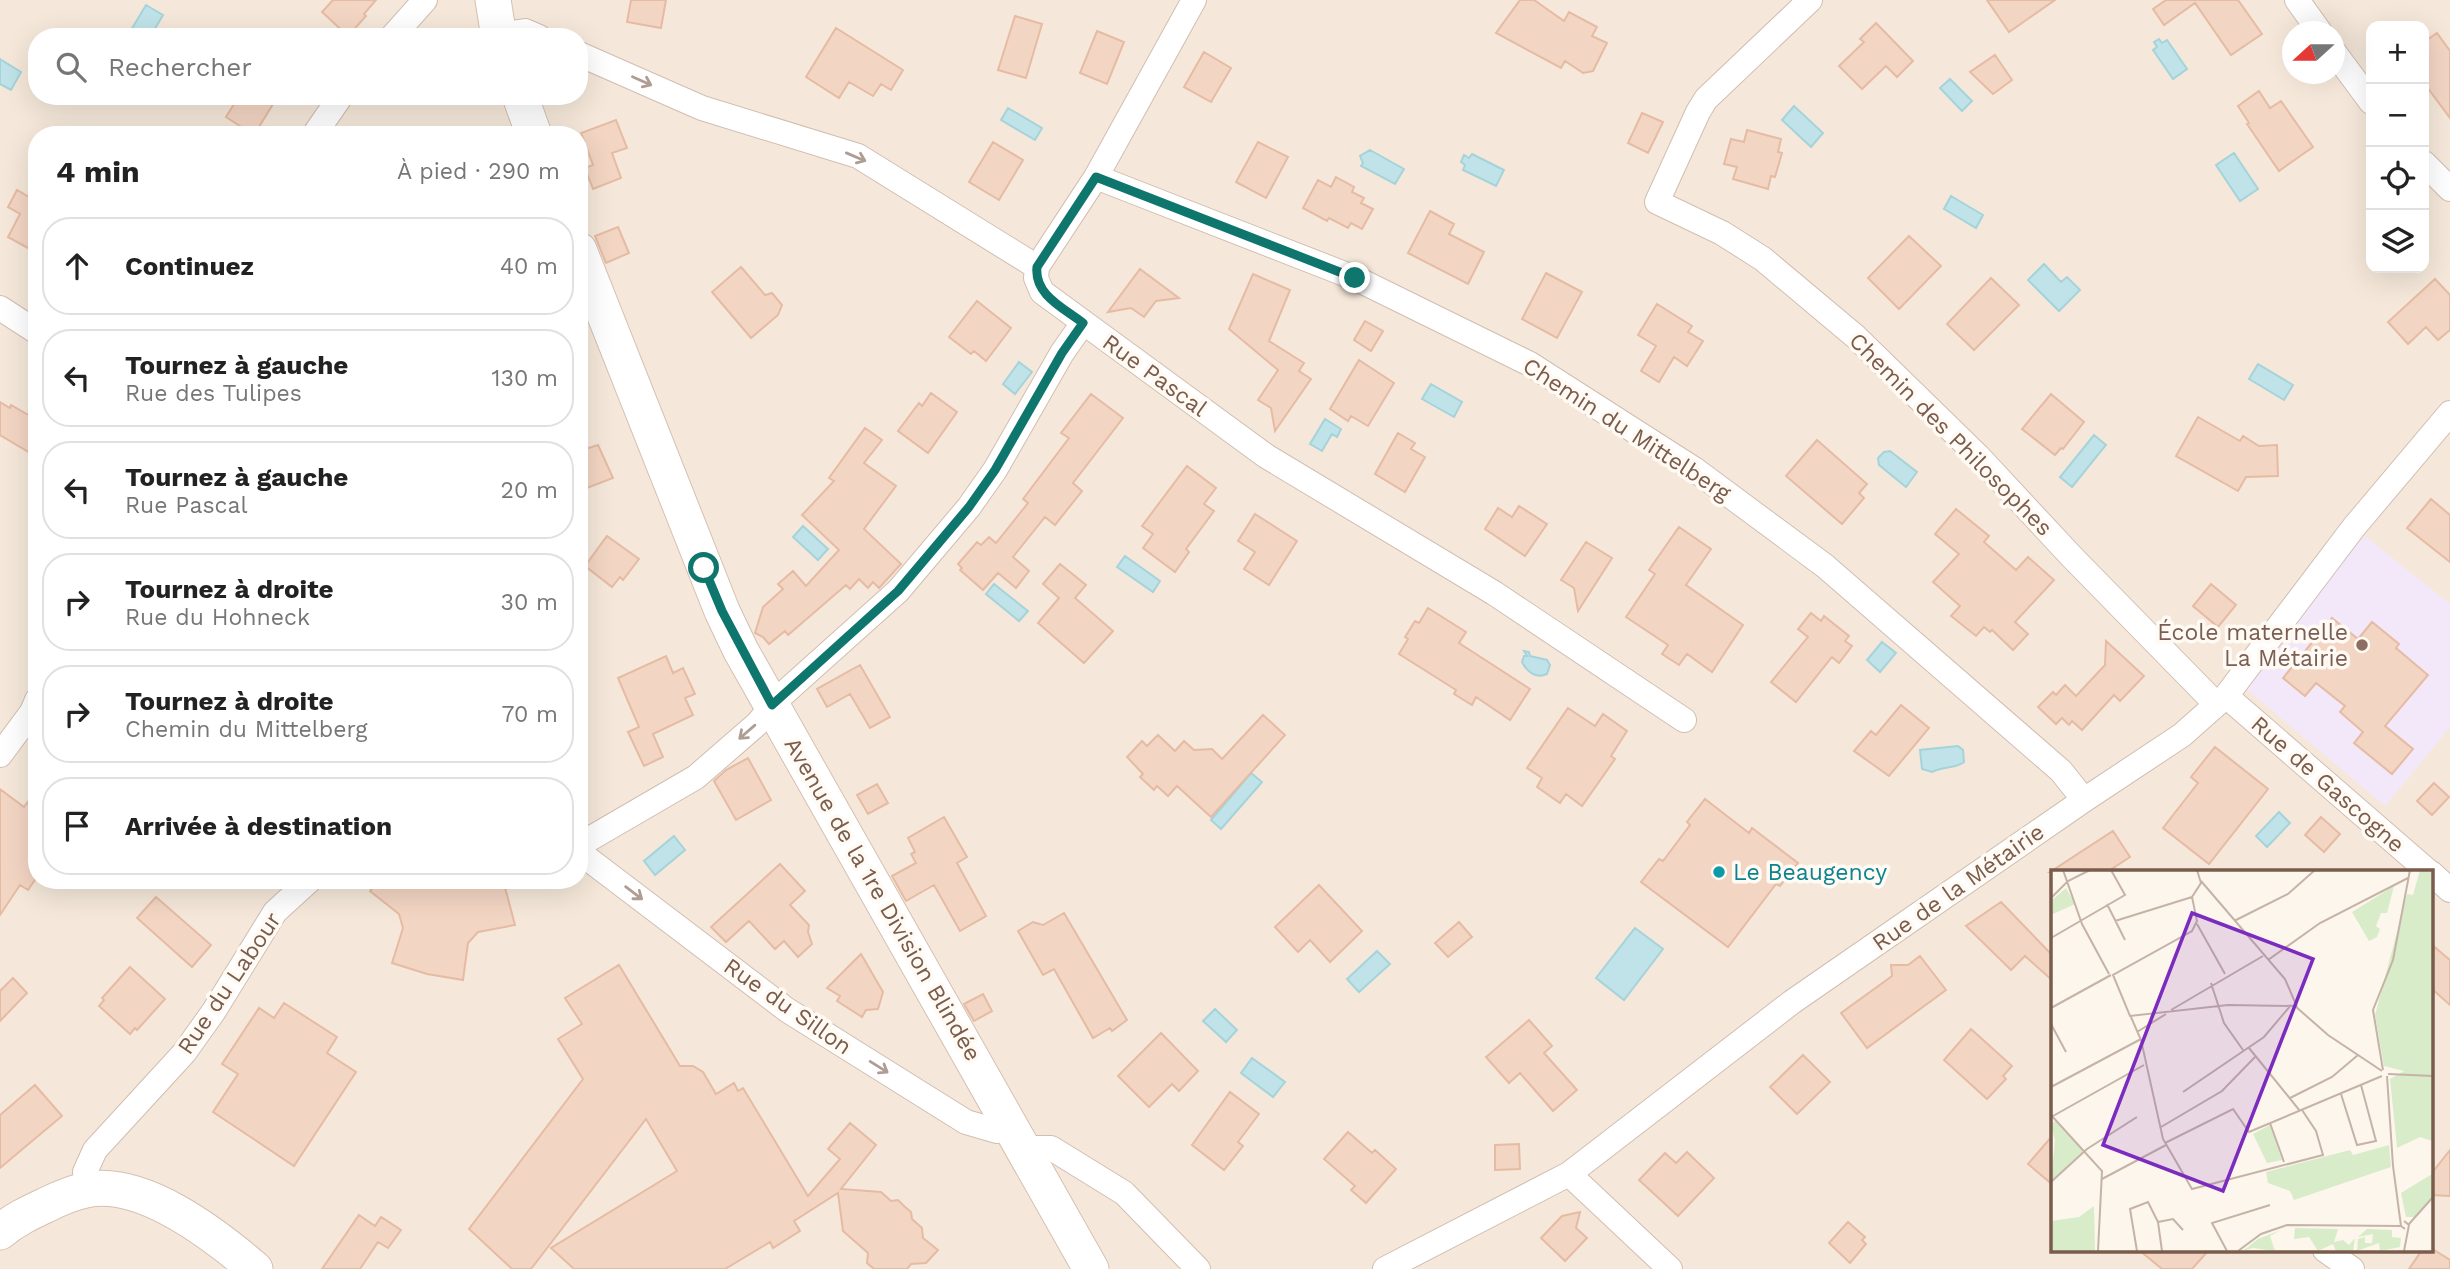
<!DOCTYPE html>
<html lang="fr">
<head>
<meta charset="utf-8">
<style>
	body { margin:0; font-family:"Work Sans",sans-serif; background:#f2f2f2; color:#222 }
	.controls { position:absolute; right:21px; top:21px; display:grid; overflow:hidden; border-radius:14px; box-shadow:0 7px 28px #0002 }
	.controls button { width:63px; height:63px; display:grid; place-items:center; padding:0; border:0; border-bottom:2px solid #e0e0e0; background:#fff; color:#222; font:35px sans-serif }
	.compass { position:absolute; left:2282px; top:21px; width:63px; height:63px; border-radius:50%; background:#fff; box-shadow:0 7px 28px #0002; rotate:249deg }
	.stop { position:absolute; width:21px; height:21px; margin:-16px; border:5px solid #0f766e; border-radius:50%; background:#fff }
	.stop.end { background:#0f766e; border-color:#fff; box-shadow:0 2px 7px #0008 }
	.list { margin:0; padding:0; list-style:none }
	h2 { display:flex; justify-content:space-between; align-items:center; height:91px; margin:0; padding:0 28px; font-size:30px }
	h2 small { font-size:23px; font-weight:400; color:#767676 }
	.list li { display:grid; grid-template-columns:46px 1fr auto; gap:21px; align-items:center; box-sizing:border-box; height:98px; margin:0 14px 14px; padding:0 14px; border:2px solid #e0e0e0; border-radius:28px }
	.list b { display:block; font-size:26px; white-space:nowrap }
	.list p { margin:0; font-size:23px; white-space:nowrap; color:#767676 }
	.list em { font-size:23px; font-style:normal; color:#767676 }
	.icon { flex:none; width:38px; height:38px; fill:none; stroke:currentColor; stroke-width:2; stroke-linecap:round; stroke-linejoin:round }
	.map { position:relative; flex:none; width:2450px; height:1269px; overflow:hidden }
	.search { position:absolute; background:#fff; box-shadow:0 7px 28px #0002; left:28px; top:28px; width:560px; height:77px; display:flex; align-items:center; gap:18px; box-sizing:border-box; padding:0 24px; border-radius:28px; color:#767676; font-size:26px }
	.panel { position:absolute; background:#fff; box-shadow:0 7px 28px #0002; left:28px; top:126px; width:560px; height:763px; border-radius:28px }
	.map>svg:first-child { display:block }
	.residential { fill:#f5e8da; fill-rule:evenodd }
	.education { fill:#f3e8fa }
	.water { fill:#bfe3e8; stroke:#a5d3da; stroke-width:2 }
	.building { fill:#f3d5c3; stroke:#e6bba3; stroke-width:2 }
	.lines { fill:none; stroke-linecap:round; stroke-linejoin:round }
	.minor-casing { stroke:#d1beb0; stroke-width:26 }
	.secondary-casing { stroke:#d6c0b0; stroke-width:37 }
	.minor { stroke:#fff; stroke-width:24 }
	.secondary { stroke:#fff; stroke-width:35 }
	.oneway { stroke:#af9d94 }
	.route { stroke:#0f766e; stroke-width:9 }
	.education-dot { fill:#8d6e63; stroke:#fffaf3; stroke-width:2.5 }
	.culture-dot { fill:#0f9aa8; stroke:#fffaf3; stroke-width:2.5 }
	.labels { text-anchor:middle; stroke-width:7; stroke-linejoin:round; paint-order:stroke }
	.street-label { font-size:23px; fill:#7a5c4d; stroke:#fffaf3 }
	.education-label { font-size:23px; fill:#785e54; stroke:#fffaf3; text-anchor:end }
	.culture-label { font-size:23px; fill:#0d838f; stroke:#fffaf3; text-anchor:start }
	.inset-road { fill:none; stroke:#c5b3a7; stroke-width:2 }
	.view { fill:#7b2cbf; fill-opacity:0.15; stroke:#7b2cbf; stroke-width:3.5 }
	.inset-edge { fill:none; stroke:#7a5c4d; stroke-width:3.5 }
</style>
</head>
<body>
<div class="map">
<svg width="2450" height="1269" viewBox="0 0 2450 1269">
	<rect width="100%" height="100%" fill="#fdf6ec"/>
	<path class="residential" d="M0,0H2450V1269H0ZM2371,26H2424V268H2371ZM2292,32H2334V74H2292ZM37,37H579V96H37ZM37,135H579V880H37ZM2053,872H2431V1250H2053Z"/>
	<path class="education" d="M2361,533L2450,604V727L2385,806L2243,686Z"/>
	<path class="water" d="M146,5L163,15L150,37H130L128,35Z
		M2159,39L2162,43L2167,40L2187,69L2173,79L2153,50L2157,47L2154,42Z
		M0,59L21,72L11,90L0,84Z
		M1950,79L1972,101L1962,111L1940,88Z
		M1794,106L1823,133L1811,147L1782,120Z
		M1008,108L1042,128L1035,140L1001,120Z
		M1370,150L1404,169L1395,184L1361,166L1363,163L1360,156Z
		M2234,153L2258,189L2240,201L2216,165Z
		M1472,154L1504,170L1496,186L1463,170L1465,165L1461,162L1464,155L1469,158Z
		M1951,196L1983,215L1976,228L1944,209Z
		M2044,264L2061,282L2067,277L2080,290L2059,311L2028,280Z
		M1019,362L1032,372L1015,394L1003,384Z
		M2258,364L2293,385L2284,400L2249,379Z
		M1431,384L1462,402L1454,417L1422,399Z
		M1325,419L1341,429L1337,437L1332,434L1322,451L1310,444Z
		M2094,435L2106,445L2072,487L2060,477Z
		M1890,451L1917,472L1906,487L1879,465L1878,458L1884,452Z
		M803,526L828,549L818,560L793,537Z
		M1125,556L1160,581L1153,592L1117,567Z
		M994,584L1028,611L1019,621L986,594Z
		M1882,642L1896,653L1880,672L1867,660Z
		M1524,651L1529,652L1530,656L1547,660L1550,665L1547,674C1536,679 1527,672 1522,662L1524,656H1527Z
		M1958,746L1963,750L1964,762C1955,769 1943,766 1932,772L1922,769L1920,750Z
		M1251,773L1262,782L1221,829L1211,820Z
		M2279,812L2290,823L2267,847L2256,836Z
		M674,836L685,850L655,875L644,861Z
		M1635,928L1663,949L1624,1000L1596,978Z
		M1377,951L1390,964L1359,992L1347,979Z
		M1215,1009L1237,1030L1226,1042L1203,1021Z
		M1252,1058L1285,1082L1273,1097L1241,1073Z"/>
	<path class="building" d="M333,0H376L364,14L366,16L348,36L322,12Z
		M631,0H666L661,28L627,22Z
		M1520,0H1534L1564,21L1569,12L1597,27L1592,36L1607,43L1593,71L1583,73L1565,61L1561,68L1496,33Z
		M1987,0H2055L2009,32Z
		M2166,0H2238L2262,34L2231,55L2195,3L2164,25L2153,9Z
		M1015,16L1042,24L1026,78L998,70Z
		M1876,23L1913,61L1897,77L1886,66L1862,89L1839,66L1864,42L1860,39Z
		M836,28L903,70L891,90L881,84L873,96L849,82L839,98L806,77Z
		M1097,31L1124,42L1107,84L1080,73Z
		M2437,33L2450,51V118L2424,83V42Z
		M1204,52L1231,68L1211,102L1184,87Z
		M1995,55L2012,80L1993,94L1970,72Z
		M2259,91L2270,108L2281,101L2313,147L2279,171L2247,124L2249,123L2238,106Z
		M239,96H278L254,135L226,117Z
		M1642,113L1663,122L1648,153L1628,143Z
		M616,120L627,148L612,153L621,178L593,189L585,168L593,165L581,133Z
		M1747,130L1781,139L1778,152L1782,153L1775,177L1771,176L1768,189L1733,179L1737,167L1724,164L1731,139L1744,142Z
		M993,142L1023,160L999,200L969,182Z
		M1258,142L1288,157L1266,198L1236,182Z
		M1336,177L1354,187L1352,192L1364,198L1361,203L1373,209L1362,229L1351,223L1348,228L1329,218L1327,221L1303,208L1318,180L1331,187Z
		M37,183V253L8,237L20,214L8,207L17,190L29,197Z
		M1430,211L1454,224L1449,234L1484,252L1468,284L1408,253Z
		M618,227L629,253L606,263L595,236Z
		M1909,236L1941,266L1899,309L1868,278Z
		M741,267L765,295L772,293L782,305L778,315L751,338L712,292Z
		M1140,269L1179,298L1156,301L1144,317L1131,308L1108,312Z
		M1546,273L1582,292L1557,338L1522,319Z
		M1253,274L1290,290L1269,341L1304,363L1299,371L1311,379L1275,431L1271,408L1258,400L1278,370L1229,329Z
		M1991,278L2019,305L1974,350L1947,324Z
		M2435,279L2450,295V330L2438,340L2426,327L2408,344L2388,322Z
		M977,301L1011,328L986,361L974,351L971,354L949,337Z
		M1657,304L1692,326L1688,332L1703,341L1687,366L1674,357L1659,382L1641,371L1656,346L1638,335Z
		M1365,321L1383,331L1371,351L1354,340Z
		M1359,360L1394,383L1368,426L1351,416L1348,421L1330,409Z
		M931,393L957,412L928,453L898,431L919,403L922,406Z
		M1091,394L1123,418L1073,483L1082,491L1055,525L1045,517L1013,557L1029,571L1016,588L998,573L983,590L960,570L962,568L958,564L977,542L981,545L989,537L996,543L1028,503L1023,499L1069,438L1061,433Z
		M2051,394L2084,422L2063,449L2061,448L2055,455L2022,429Z
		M0,402L10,408L11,405L37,420V457L0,435Z
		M2198,417L2240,441L2243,436L2259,446L2277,445L2278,476L2246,477L2238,491L2176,456Z
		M865,428L882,440L864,463L896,486L864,529L901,564L879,588L873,582L868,588L859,579L850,589L846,585L788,635L785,631L769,644L763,637L755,633L763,607L783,589L778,584L793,571L806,586L839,550L802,515L834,481L829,478Z
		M1398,433L1415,443L1411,449L1425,457L1405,492L1375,474Z
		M1817,440L1867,484L1859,493L1864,498L1842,524L1786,476Z
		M598,445L613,478L579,491V451Z
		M1187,466L1216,488L1204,504L1214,511L1186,549L1189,552L1175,572L1143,548L1153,534L1142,526Z
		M2431,499L2450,515V562L2407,528Z
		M1519,506L1547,524L1525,556L1485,529L1498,508L1512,517Z
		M1956,509L1989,536L1984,542L2016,570L2028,557L2054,580L2015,622L2028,634L2013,650L1992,630L1990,632L1984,627L1976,636L1951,616L1960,606L1933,582L1959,554L1935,534Z
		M1255,514L1297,541L1269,585L1244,569L1255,552L1238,541Z
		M1679,527L1711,549L1686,585L1743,625L1712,672L1687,654L1679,665L1662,654L1668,645L1626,617L1655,574L1649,570Z
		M607,536L639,559L623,580L620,577L612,587L585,566Z
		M1586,542L1612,558L1578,611L1574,588L1561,580Z
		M1060,564L1086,585L1075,598L1113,631L1084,663L1038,623L1059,598L1043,584Z
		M2211,584L2236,605L2218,627L2193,606Z
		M1428,608L1466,632L1459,643L1530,689L1510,720L1476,697L1472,705L1454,694L1456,690L1399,654L1408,639L1405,637L1415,621L1419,623Z
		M1811,613L1821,621L1824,616L1849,636L1845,641L1852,646L1839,663L1832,657L1796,702L1771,682L1808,637L1798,629Z
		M2332,618L2358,639L2372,622L2399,644L2396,648L2428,675L2385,726L2413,749L2392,774L2354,743L2363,732L2340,712L2345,706L2316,683L2305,696L2283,678Z
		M2106,641L2144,676L2120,701L2114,695L2082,730L2072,721L2069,725L2062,718L2056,724L2038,707L2053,692L2056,695L2065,685L2076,696L2105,665Z
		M666,656L673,673L683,668L695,694L685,698L693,715L653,734L663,757L644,766L628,732L639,727L618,678Z
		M860,665L890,717L870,728L850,694L827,707L817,689Z
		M1901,705L1929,728L1889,776L1854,751L1871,731L1876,735Z
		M1568,708L1595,726L1603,714L1627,731L1611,756L1615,759L1582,806L1566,794L1560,803L1537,787L1542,778L1527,768Z
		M1263,715L1285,735L1211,817L1177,786L1168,796L1157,786L1154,790L1140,777L1143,774L1127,757L1142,741L1147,746L1158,735L1175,751L1184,741L1194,750L1212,749L1222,759Z
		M2215,747L2268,789L2209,864L2163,828L2198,783L2191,777Z
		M748,758L771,800L736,820L714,781L726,770Z
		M2434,783L2449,797L2432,815L2417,801Z
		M877,784L888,803L868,814L857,795Z
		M0,789L24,807L37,789V877L28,890L20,885L0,915Z
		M1705,799L1749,833L1752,828L1798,863L1780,886L1776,884L1728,947L1641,882L1659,859L1663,861L1690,825L1687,822Z
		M944,817L967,857L957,863L986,916L960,931L934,885L906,901L892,876L916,863L911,854L915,852L908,838Z
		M2321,817L2340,834L2324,852L2305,835Z
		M2113,831L2130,857L2107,872H2050Z
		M780,864L805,891L790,905L809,925L808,932L812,944L798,957L784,941L775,949L749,921L726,942L711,927Z
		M379,880H503L515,925L478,932L468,943L463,980L427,974L392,963L403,928L399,914L370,891Z
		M1319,885L1362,931L1330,962L1310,940L1298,952L1275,927Z
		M156,897L211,945L192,967L137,918Z
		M2001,902L2053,956V981L2025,956L2011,970L1966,926Z
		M1064,913L1127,1020L1112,1031L1110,1028L1093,1038L1054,969L1043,975L1018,931L1033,922L1043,925Z
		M1459,922L1472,937L1448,957L1435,943Z
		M2431,944L2450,960V1005L2431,988Z
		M861,954L883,992L878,1009L866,1010L862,1017L837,1001L840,996L827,988Z
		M1920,956L1946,990L1867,1048L1841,1013L1892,976L1891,965H1908Z
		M619,965L680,1066H693L703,1072L716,1094L734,1083L738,1091L743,1088L808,1196L840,1159L828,1149L850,1123L876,1145L841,1189L881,1192L891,1201L898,1200L904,1206L911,1212L912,1219L922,1228L923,1238L938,1250L926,1263L911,1264L907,1269H874L867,1263L868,1253L843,1231L838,1193L794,1221L800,1231L773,1248L770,1242L725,1269H574L551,1248L677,1171L646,1119L531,1269H512L469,1229L583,1079L558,1039L582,1024L565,998Z
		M130,967L165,999L137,1030L135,1028L130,1034L99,1006L104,1000L102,998Z
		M13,978L27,993L0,1021V991Z
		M983,994L992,1011L974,1021L964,1004Z
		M284,1003L337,1037L327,1053L356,1072L294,1166L213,1112L238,1074L222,1064L259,1008L274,1018Z
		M1529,1020L1552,1046L1544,1053L1577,1090L1553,1111L1520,1073L1509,1083L1486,1057Z
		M1971,1029L2012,1066L2003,1076L2006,1079L1987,1099L1944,1060Z
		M1161,1033L1198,1071L1179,1091L1172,1084L1149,1107L1118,1076Z
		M1803,1055L1830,1082L1797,1114L1770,1087Z
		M35,1085L62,1116L0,1168V1115Z
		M1230,1092L1259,1114L1238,1142L1243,1146L1224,1170L1192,1145Z
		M1348,1132L1372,1153L1375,1150L1396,1169L1366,1203L1351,1190L1355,1186L1324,1159Z
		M2053,1135V1185L2028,1164Z
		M1519,1144L1520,1169L1495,1170V1145Z
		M2450,1150V1196L2431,1195V1174Z
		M1687,1152L1714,1178L1678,1216L1639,1180L1665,1153L1676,1163Z
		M1580,1212L1576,1228L1587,1238L1565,1261L1541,1238L1562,1216Z
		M359,1215L375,1226L381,1217L401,1230L388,1248L378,1242L360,1269H322Z
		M1848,1222L1865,1237L1862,1240L1866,1244L1850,1263L1829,1243Z
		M2139,1250H2209L2192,1269H2162Z
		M2422,1250H2434L2450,1260V1269H2409Z"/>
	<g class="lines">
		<g class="minor-casing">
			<path id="minor" d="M1194,0L1096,177L1037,267L1036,278L1042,292L1266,456L1494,593L1684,720
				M1810,0L1706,99L1698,112L1657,202L1722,233L1763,259L1856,337L1978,456L2072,557L2216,704
				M2297,0L2320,32
				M499,35L525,31L539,37
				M392,37L425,0
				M2334,52L2371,102
				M579,54L702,108L858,156L1037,267
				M314,135L341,96
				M2424,163L2450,189
				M1096,177L1355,278L1530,364L1694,469L1825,566L2061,771L2084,800
				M0,308L37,332
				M2226,696L2429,872
				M0,755L32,712L37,700
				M579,845L696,777L757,724L782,695L898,591L969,507L995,470L1062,353L1083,323
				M579,852L787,1010L966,1122L997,1131L1010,1123
				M2431,873L2450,890
				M1023,1148H1051L1124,1193L1198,1269
				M1569,1174L1670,1269
				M88,1190L85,1172L95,1150L184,1053L214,1011L275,912L310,880
				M2325,1250L2352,1269
				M1385,1269L1569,1174L1792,1002L2084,800L2182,735L2226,696L2354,527L2450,413"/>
		</g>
		<g class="secondary-casing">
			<path id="secondary" d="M493,0L499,37
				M520,96L534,135
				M579,250L722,611L741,651L1091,1269
				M0,1232C14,1220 29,1213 46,1205C58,1199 72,1193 86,1190C142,1178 215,1235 255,1269"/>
		</g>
		<use href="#minor" class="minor"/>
		<use href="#secondary" class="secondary"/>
	</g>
	<defs><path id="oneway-shaft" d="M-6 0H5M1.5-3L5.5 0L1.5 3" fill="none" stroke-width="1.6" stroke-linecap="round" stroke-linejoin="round" transform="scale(1.75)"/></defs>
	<g class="oneway">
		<use href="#oneway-shaft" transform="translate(642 81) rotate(24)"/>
		<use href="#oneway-shaft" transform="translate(856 157) rotate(23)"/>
		<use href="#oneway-shaft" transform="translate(747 732) rotate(139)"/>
		<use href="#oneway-shaft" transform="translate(634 893) rotate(37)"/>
		<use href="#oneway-shaft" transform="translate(879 1067) rotate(32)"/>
	</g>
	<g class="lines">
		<path class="route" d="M704,568L722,611L772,705L898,591L969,507L995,470L1062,353L1083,323C1064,308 1034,295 1037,267L1096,177L1355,278"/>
	</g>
	<circle class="education-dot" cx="2362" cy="645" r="7"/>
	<circle class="culture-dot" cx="1719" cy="872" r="7"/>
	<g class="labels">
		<g class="street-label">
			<text transform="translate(1155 375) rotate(36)" y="8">Rue Pascal</text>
			<text transform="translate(1627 429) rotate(33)" y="8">Chemin du Mittelberg</text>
			<text transform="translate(1951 434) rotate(45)" y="8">Chemin des Philosophes</text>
			<text transform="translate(2328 784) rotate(41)" y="8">Rue de Gascogne</text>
			<text transform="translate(1958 887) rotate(-35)" y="8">Rue de la Métairie</text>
			<text transform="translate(883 899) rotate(60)" y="8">Avenue de la 1re Division Blindée</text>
			<text transform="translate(229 983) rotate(-56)" y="8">Rue du Labour</text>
			<text transform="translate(788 1006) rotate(35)" y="8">Rue du Sillon</text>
		</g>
		<g class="education-label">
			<text x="2348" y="640">École maternelle<tspan x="2348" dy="26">La Métairie</tspan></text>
		</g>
		<g class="culture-label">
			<text x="1733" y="880">Le Beaugency</text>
		</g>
	</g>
	<g transform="translate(2051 870)">
		<rect width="382" height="382" fill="#fdf6ec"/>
		<path d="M369,0H381V271L369,267L346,278L339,209L353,201L333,196L324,145L356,24L362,25ZM343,16L336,43H330L325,56L329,59L326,67L318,71L301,42ZM15,18L24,34L0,45V31ZM4,251L33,282L0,311L4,270L0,255ZM219,255L231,290L216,293L202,264ZM338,275L340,297L243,330L239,321L217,313L215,302L299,280L302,285ZM381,304V329L365,347H355L350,323ZM43,336L44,381H0V351L28,347ZM244,358L287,359L283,372L292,370L298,375L304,368L302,381H285L282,374L267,381L258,367L243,369ZM316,359L341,360V367L350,368L349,377L329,381L328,373L306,381L307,369L314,367V373H321L322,364L307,367ZM230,360L219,366L224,381L202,378L192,381L207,369Z" fill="#d8ecc9"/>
		<path class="inset-road" d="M12,0L31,54L58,104M146,0L150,13L141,27L146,51L141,61L62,105L79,146L177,135L244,136L277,165L331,201M150,11L234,109L246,137M0,28L17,11L39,0M56,34L74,70M64,51L141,27M183,51L237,24L264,0M146,54L174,104M0,68L74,25L60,0M217,90L269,53L357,8M160,113L173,153L192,180M0,138L60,105M120,140L212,86M80,147L90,170L112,269L141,319L272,285L265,261L251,240M0,154L15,182M86,162L115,144M198,178L249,241M332,200L322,140L342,90L359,0M337,204L382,206M336,206L342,296L350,356L354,359M0,217L90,169M132,222L213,167L240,135M290,224L306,275L325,271L310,215M239,228L281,207L307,185M0,245L51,301L47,381M2,246L93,195M219,253L233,292M110,257L171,221L205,186M114,273L182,239L198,262L331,206M51,309L115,275M0,312L36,279L86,247M107,352L122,349L132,360M358,354L382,327M86,381L79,339L97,332L107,352L111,381M176,381L161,353L219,335M187,381L210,364L236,355L350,356M353,381L358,355L353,351"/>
		<path class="view" d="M141,43L262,89L172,321L52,275Z"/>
		<rect width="382" height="382" class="inset-edge"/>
	</g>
</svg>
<div class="controls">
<button>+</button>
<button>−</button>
<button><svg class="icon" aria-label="locate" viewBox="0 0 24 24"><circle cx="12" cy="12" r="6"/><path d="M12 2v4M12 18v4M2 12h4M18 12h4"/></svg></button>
<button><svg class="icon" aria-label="layers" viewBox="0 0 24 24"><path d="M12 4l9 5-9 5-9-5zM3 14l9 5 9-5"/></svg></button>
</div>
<svg class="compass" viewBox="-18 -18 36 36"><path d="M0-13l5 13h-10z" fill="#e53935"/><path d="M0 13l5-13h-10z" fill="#767676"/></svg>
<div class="stop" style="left:704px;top:568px"></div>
<div class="stop end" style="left:1355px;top:278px"></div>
<div class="search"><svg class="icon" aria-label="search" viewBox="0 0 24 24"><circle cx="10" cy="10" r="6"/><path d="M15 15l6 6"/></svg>Rechercher</div>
<section class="panel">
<h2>4 min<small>À pied · 290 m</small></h2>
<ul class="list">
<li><svg class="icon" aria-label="ahead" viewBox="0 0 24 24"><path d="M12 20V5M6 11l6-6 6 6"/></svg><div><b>Continuez</b></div><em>40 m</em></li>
<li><svg class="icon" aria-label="left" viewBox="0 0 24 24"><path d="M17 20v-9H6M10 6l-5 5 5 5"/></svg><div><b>Tournez à gauche</b><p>Rue des Tulipes</p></div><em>130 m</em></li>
<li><svg class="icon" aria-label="left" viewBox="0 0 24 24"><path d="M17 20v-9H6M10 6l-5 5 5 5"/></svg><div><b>Tournez à gauche</b><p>Rue Pascal</p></div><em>20 m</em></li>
<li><svg class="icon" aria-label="right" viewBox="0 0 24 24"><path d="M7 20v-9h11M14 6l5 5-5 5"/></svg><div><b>Tournez à droite</b><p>Rue du Hohneck</p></div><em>30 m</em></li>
<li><svg class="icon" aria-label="right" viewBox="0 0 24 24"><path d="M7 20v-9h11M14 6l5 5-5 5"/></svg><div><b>Tournez à droite</b><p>Chemin du Mittelberg</p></div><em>70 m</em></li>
<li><svg class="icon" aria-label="arrive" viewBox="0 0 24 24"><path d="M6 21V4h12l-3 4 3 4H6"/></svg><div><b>Arrivée à destination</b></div></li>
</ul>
</section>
</div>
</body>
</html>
